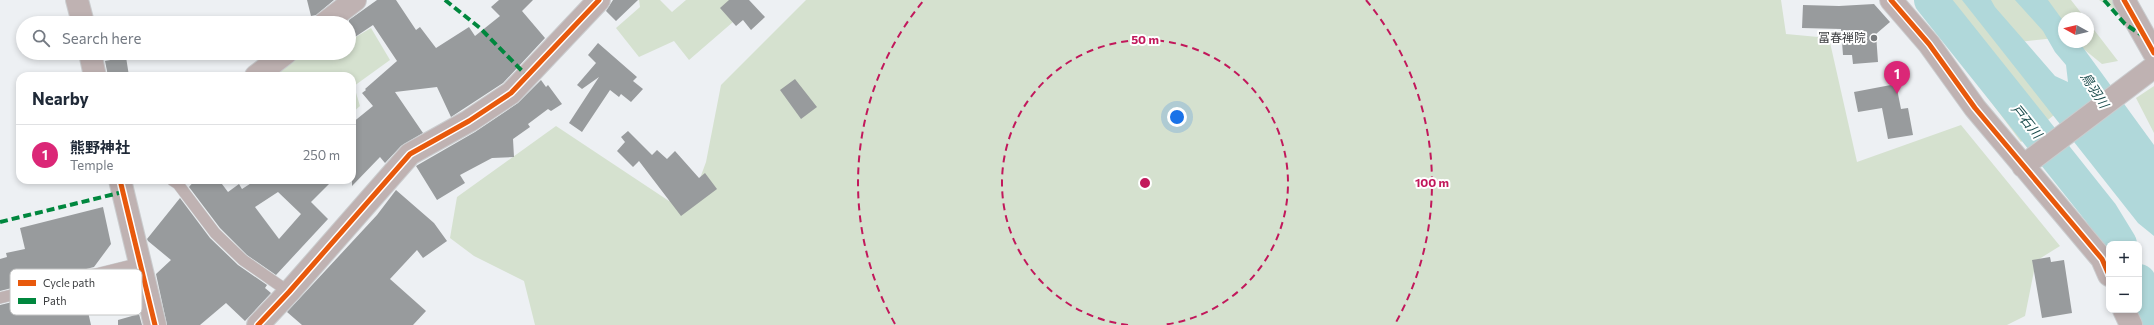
<!DOCTYPE html>
<html lang="en">
<head>
<meta charset="utf-8">
<style>
	body { margin:0; font-family:Commissioner,"Noto Sans JP",sans-serif; background:#f2f2f3; color:#1f2937 }
	.controls { position:absolute; right:12px; bottom:12px; display:grid; overflow:hidden; border-radius:8px; box-shadow:0 2px 6px #0003 }
	.controls button { width:36px; height:36px; display:grid; place-items:center; padding:0; border:0; border-bottom:1px solid #e0e1e3; background:#fff; color:#1f2937; font:20px sans-serif }
	.compass { position:absolute; left:2058px; top:12px; width:36px; height:36px; border-radius:50%; background:#fff; box-shadow:0 2px 6px #0003; rotate:278deg }
	.you { position:absolute; left:1177px; top:117px; width:14px; height:14px; margin:-10px; border:3px solid #fff; border-radius:50%; background:#1a73e8; box-shadow:0 0 0 6px #1a73e833 }
	.badge { display:grid; place-items:center; width:26px; height:26px; border-radius:50%; background:#db2777; color:#fff; font-size:13px; font-weight:700 }
	.pin { position:absolute; translate:-50% -33px; filter:drop-shadow(0 1px 2px #0008) }
	.pin::after { content:''; position:absolute; top:21px; width:14px; height:12px; background:inherit; clip-path:polygon(0 0,100% 0,50% 100%) }
	.list { margin:0; padding:0; list-style:none }
	h2 { display:flex; justify-content:space-between; align-items:center; height:52px; margin:0; padding:0 16px; font-size:17px }
	h2 small { font-size:13px; font-weight:400; color:#747a83 }
	.list li { display:grid; grid-template-columns:26px 1fr auto; gap:12px; align-items:center; box-sizing:border-box; height:60px; padding:0 16px; border-top:1px solid #e0e1e3 }
	.list b { display:block; font-size:15px; white-space:nowrap }
	.list p { margin:0; font-size:13px; white-space:nowrap; color:#747a83 }
	.list em { font-size:13px; font-style:normal; color:#747a83 }
	.icon { flex:none; width:22px; height:22px; fill:none; stroke:currentColor; stroke-width:2; stroke-linecap:round; stroke-linejoin:round }
	.map { position:relative; flex:none; width:2154px; height:325px; overflow:hidden }
	.search { position:absolute; background:#fff; box-shadow:0 2px 6px #0003; left:16px; top:16px; width:340px; height:44px; display:flex; align-items:center; gap:10px; box-sizing:border-box; padding:0 14px; border-radius:22px; color:#747a83; font-size:15px }
	.panel { position:absolute; background:#fff; box-shadow:0 2px 6px #0003; left:16px; top:72px; width:340px; height:112px; border-radius:12px }
	.map>svg:first-child { display:block }
	.green { fill:#d5e1cf }
	.water { fill:#b0d8da }
	.lines { fill:none; stroke-linecap:round; stroke-linejoin:round }
	.river { stroke:#b0d8da; stroke-width:34 }
	.building { fill:#989b9d; fill-rule:evenodd }
	.service-casing { stroke:#caccce; stroke-width:12 }
	.minor-casing { stroke:#caccce; stroke-width:24 }
	.service { stroke:#bfb2b2; stroke-width:11 }
	.minor { stroke:#bfb2b2; stroke-width:22 }
	.quiet { stroke:#00873e; stroke-width:4; stroke-dasharray:8 4; stroke-linecap:butt }
	.cycleway-casing { stroke:#fff; stroke-width:8 }
	.cycleway { stroke:#e8590c; stroke-width:5 }
	.ring { fill:none; stroke:#c2185b; stroke-width:2; stroke-dasharray:7 5 }
	.poi-dot { fill:#797c7e; stroke:#fff; stroke-width:1.5 }
	.labels { text-anchor:middle; stroke-width:4; stroke-linejoin:round; paint-order:stroke }
	.poi-label { font-size:12px; fill:#3b3d3f; stroke:#fff; text-anchor:end }
	.water-label { font-size:13px; font-style:italic; fill:#184a4b; stroke:#fff }
	.key { fill:#fff; stroke:#c4c5c5; stroke-width:1 }
	.key-label { font-size:11px; fill:#3b3d3f }
	.centre { fill:#c2185b; stroke:#fff; stroke-width:2 }
	.ring-label { font-size:12px; text-anchor:middle; font-weight:bold; fill:#c2185b; stroke:#fff; stroke-width:4; stroke-linejoin:round; paint-order:stroke }
</style>
</head>
<body>
<div class="map">
<svg width="2154" height="325" viewBox="0 0 2154 325">
	<rect width="100%" height="100%" fill="#edf0f3"/>
	<path class="green" d="M639,0H660L672,12L686,0H730L733,22L689,60L674,41L639,57L616,28L640,7Z
		M806,0H1781L1786,34L1829,38L1857,162L1961,125L2060,246L2036,261L2025,316L2007,325H535L524,281L474,256L450,238L457,197L556,126L669,201L684,203L695,192L706,162L721,85Z
		M1915,0H1969L2054,115L2021,142Z
		M1981,0H2071L2085,18H2064V37L2019,42Z
		M2099,0H2120L2125,16Z
		M2088,22L2118,61L2102,64L2075,42H2088Z
		M371,28L390,60L354,86L360,106L352,113V76H265L296,53H349V41Z
		M2154,86V133L2136,98Z"/>
	<path class="water" d="M1962,0H1991L1995,7L2055,76L2068,82L2066,65L2055,52L2043,31L2015,0H2048L2064,22V42H2079L2154,145V236L2138,223Z"/>
	<g class="lines">
		<path class="river" d="M1931,0L2101,213L2120,244
			M2139,281L2154,313"/>
	</g>
	<path class="building" d="M307,0H334L316,15L311,16Z
		M377,0H396L416,30L420,27L436,48L469,27L475,36L500,16L491,7L499,0H533L522,11L545,38L503,83L451,117L437,87L395,92L423,133L401,146L385,163L380,157L352,186V123L373,106L362,93L366,90L365,89L397,61L373,25L349,41V20Z
		M613,0H638L616,21L606,11Z
		M729,0H749L765,17L751,30L743,20L736,26L720,8Z
		M1874,4L1890,22L1876,34L1878,62L1853,64L1852,55H1843L1841,29L1802,28L1803,5L1839,6Z
		M598,43L637,77L633,81L643,89L631,102L621,94L619,97L610,90L582,132L569,123L599,77L582,89L577,85L596,63L588,55Z
		M126,57L129,76H108L105,61Z
		M795,79L817,107L801,119L780,90Z
		M541,80L546,87L548,85L562,104L551,111L548,109L528,124L530,127L513,139L514,157L492,158L460,175L465,183L437,200L416,166L475,132L518,103Z
		M1896,84L1901,109L1908,108L1913,135L1888,139L1882,108L1858,112L1854,92Z
		M628,131L652,155L657,150L667,159L675,151L699,178L705,173L717,189L681,216L639,161L633,167L617,151L625,142L621,137Z
		M195,180H219L228,192L239,184L242,189L256,180H333L311,202L328,219L276,275L247,255L220,228L189,187ZM278,192L301,214L279,239L255,207Z
		M396,190L434,223L447,241L423,258L417,250L390,279L426,311L413,325H302L287,312L377,215Z
		M180,198L210,238L238,265L267,285L265,288L271,293L245,321L226,303L200,325H167L156,274L171,260L148,241L147,239Z
		M103,207L111,244L94,267L0,291V259L7,257L6,253L25,249L20,228Z
		M2050,257L2051,262L2064,260L2072,313L2042,318L2032,260Z
		M82,285L91,325H0V305Z
		M139,314L142,325H118V320Z"/>
	<g class="lines">
		<g class="service-casing">
			<path id="service" d="M172,180L178,184L215,233L243,260L289,292
				M0,298L140,263"/>
		</g>
		<g class="minor-casing">
			<path id="minor" d="M77,0L83,23
				M1891,0L1929,44L1975,108L2102,259L2109,275
				M2124,0L2154,53
				M325,23L355,0
				M90,53L95,76
				M256,76L286,53
				M2023,166L2154,67
				M120,180L155,325
				M2124,310L2131,325
				M258,325L289,292L410,154L469,121L511,93L599,0"/>
		</g>
		<use href="#service" class="service"/>
		<use href="#minor" class="minor"/>
		<path class="quiet" d="M445,0L480,28L528,77
			M2104,0L2125,24L2143,36
			M0,222L123,192"/>
		<g class="cycleway-casing">
			<path id="cycleway" d="M1891,0L1929,44L1975,108L2102,259L2109,275
				M2124,0L2154,53
				M120,180L155,325
				M258,325L289,292L410,154L469,121L511,93L599,0"/>
		</g>
		<use href="#cycleway" class="cycleway"/>
	</g>
	<g class="ring">
		<path d="M1128 325A143 143 0 1 1 1162 325"/>
		<path d="M895 324A287 287 0 0 1 924 0M1366 0A287 287 0 0 1 1395 324"/>
	</g>
	<circle class="poi-dot" cx="1874" cy="38" r="4"/>
	<g class="labels">
		<g class="poi-label">
			<text x="1866" y="42">冨春禅院</text>
		</g>
		<g class="water-label">
			<text transform="translate(2095 90) rotate(57)" y="5">鳥羽川</text>
			<text transform="translate(2027 121) rotate(51)" y="5">戸石川</text>
		</g>
	</g>
	<rect x="10" y="269" width="132" height="46" rx="6" class="key"/>
	<rect x="18" y="280" width="18" height="6" fill="#e8590c"/>
	<rect x="18" y="298" width="18" height="6" fill="#00873e"/>
	<g class="key-label">
		<text x="43" y="287">Cycle path</text>
		<text x="43" y="305">Path</text>
	</g>
	<circle cx="1145" cy="183" r="6" class="centre"/>
	<g class="ring-label">
		<text x="1145" y="44">50 m</text>
		<text x="1432" y="187">100 m</text>
	</g>
</svg>
<div class="controls">
<button>+</button>
<button>−</button>
</div>
<svg class="compass" viewBox="-18 -18 36 36"><path d="M0-13l5 13h-10z" fill="#e53935"/><path d="M0 13l5-13h-10z" fill="#747a83"/></svg>
<div class="you"></div>
<div class="pin badge" style="left:1897px;top:94px">1</div>
<div class="search"><svg class="icon" aria-label="search" viewBox="0 0 24 24"><circle cx="10" cy="10" r="6"/><path d="M15 15l6 6"/></svg>Search here</div>
<section class="panel">
<h2>Nearby<small></small></h2>
<ul class="list">
<li><span class="badge">1</span><div><b>熊野神社</b><p>Temple</p></div><em>250 m</em></li>
</ul>
</section>
</div>
</body>
</html>
